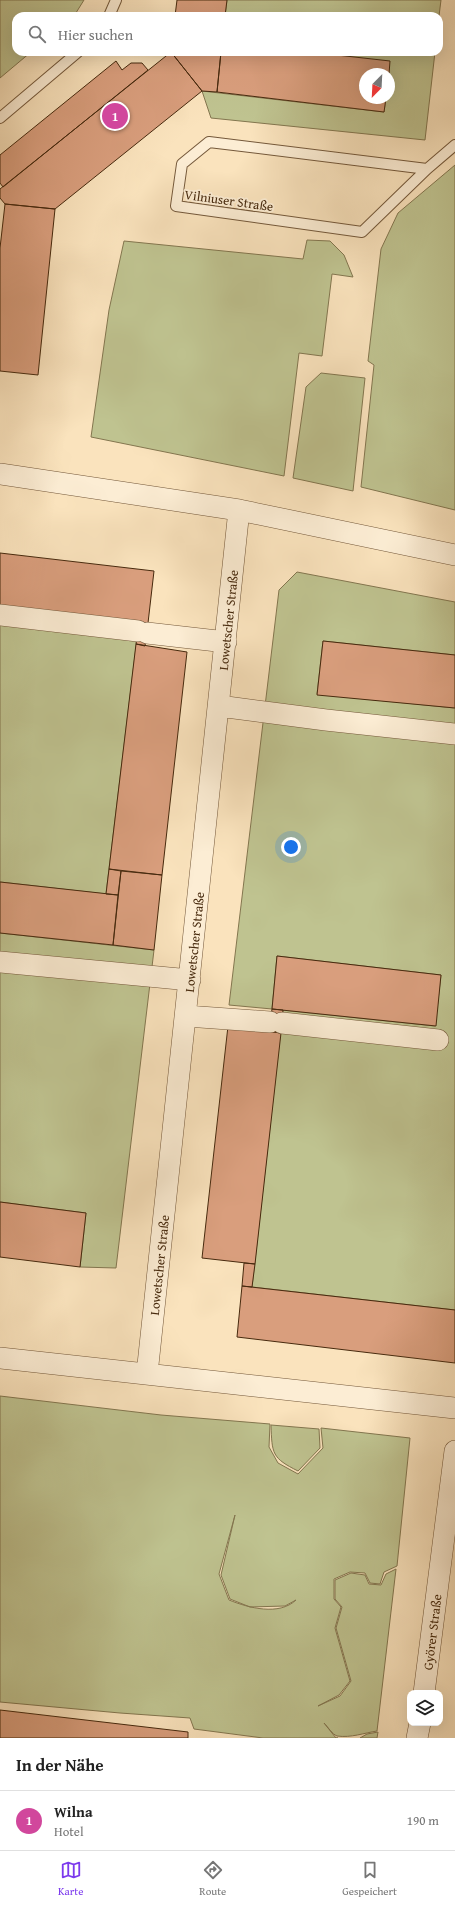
<!DOCTYPE html>
<html lang="de">
<head>
<meta charset="utf-8">
<style>
	body { margin:0; font-family:"Gentium Book Plus",serif; background:#f2f2f2; color:#222 }
	.controls { position:absolute; right:12px; bottom:12px; display:grid; overflow:hidden; border-radius:8px; box-shadow:0 4px 16px #0002 }
	.controls button { width:36px; height:36px; display:grid; place-items:center; padding:0; border:0; border-bottom:1px solid #e0e0e0; background:#fff; color:#222; font:20px sans-serif }
	.compass { position:absolute; left:359px; top:68px; width:36px; height:36px; border-radius:50%; background:#fff; box-shadow:0 4px 16px #0002; rotate:204deg }
	.you { position:absolute; left:291px; top:847px; width:14px; height:14px; margin:-10px; border:3px solid #fff; border-radius:50%; background:#1a73e8; box-shadow:0 0 0 6px #1a73e833 }
	.badge { display:grid; place-items:center; width:26px; height:26px; border-radius:50%; background:#7c3aed; color:#fff; font-size:13px; font-weight:700 }
	.pin { position:absolute; translate:-50% -50%; border:2px solid #fff; box-shadow:0 1px 4px #0006 }
	.list { margin:0; padding:0; list-style:none }
	h2 { display:flex; justify-content:space-between; align-items:center; height:52px; margin:0; padding:0 16px; font-size:17px }
	h2 small { font-size:13px; font-weight:400; color:#767676 }
	.list li { display:grid; grid-template-columns:26px 1fr auto; gap:12px; align-items:center; box-sizing:border-box; height:60px; padding:0 16px; border-top:1px solid #e0e0e0 }
	.list b { display:block; font-size:15px; white-space:nowrap }
	.list p { margin:0; font-size:13px; white-space:nowrap; color:#767676 }
	.list em { font-size:13px; font-style:normal; color:#767676 }
	.icon { flex:none; width:22px; height:22px; fill:none; stroke:currentColor; stroke-width:2; stroke-linecap:round; stroke-linejoin:round }
	.map { position:relative; flex:none; width:455px; height:1738px; overflow:hidden }
	.search { position:absolute; background:#fff; box-shadow:0 4px 16px #0002; left:12px; right:12px; top:12px; height:44px; display:flex; align-items:center; gap:10px; box-sizing:border-box; padding:0 14px; border-radius:12px; color:#767676; font-size:15px }
	.sheet { height:112px; background:#fff }
	nav { display:flex; justify-content:space-around; align-items:center; box-sizing:border-box; height:56px; border-top:1px solid #e0e0e0; background:#fff; font-size:11px; color:#767676 }
	nav a { display:grid; justify-items:center; gap:2px }
	nav .on { color:#7c3aed }
	.map>svg:first-child { display:block }
	.green { fill:#bfc390; stroke:#83764f; fill-rule:evenodd }
	.building { fill:#d99e7d; stroke:#472a0e }
	.lines { fill:none; stroke-linecap:round; stroke-linejoin:round }
	.service-casing { stroke:#74583a; stroke-width:12 }
	.minor-casing { stroke:#74583a; stroke-width:22 }
	.service { stroke:#fcedd4; stroke-width:10 }
	.minor { stroke:#fcedd4; stroke-width:21 }
	.labels { text-anchor:middle; stroke-width:3.5; stroke-linejoin:round; paint-order:stroke }
	.street-label { font-size:13px; fill:#472a0e; stroke:#fcedd4 }
</style>
</head>
<body>
<div class="map">
<svg width="455" height="1738" viewBox="0 0 455 1738">
	<rect width="100%" height="100%" fill="#fae3bd"/>
	<filter id="stains"><feTurbulence type="fractalNoise" baseFrequency=".005" numOctaves="4"/><feColorMatrix values="0 0 0 0 .2 0 0 0 0 .09 0 0 0 0 .02 0 0 0 .5 -.17"/></filter>
	<radialGradient id="worn" r=".72"><stop offset=".6" stop-color="#630" stop-opacity="0"/><stop offset="1" stop-color="#630" stop-opacity=".3"/></radialGradient>
	<path class="green" d="M0,0H84L74,16H16V52H31L0,78Z
		M227,0H441L439,16H225Z
		M310,52H435L425,140L211,118L202,91L384,112L386,98H389V74Z
		M455,165V510L361,487L374,365L368,361L381,249L398,213Z
		M307,240L330,241L344,255L353,277L332,274L322,356L299,353L284,476L91,437L109,310L124,241L303,259Z
		M321,373L365,378L353,491L293,478L306,387Z
		M297,572L455,602V655L323,641L317,694L455,708V1310L252,1287L283,1010L435,1026L441,975L277,956L272,1009L229,1005L279,590Z
		M0,605L139,622L106,894L0,882Z
		M0,933L154,950L116,1268L80,1267L86,1213L0,1202Z
		M0,1396L161,1415L270,1424L269,1447L278,1463L298,1474L323,1448L321,1428L410,1438L397,1566L384,1572L380,1584L370,1583L365,1573L350,1572L334,1579V1599L341,1607L335,1628L350,1681L339,1695L318,1706L340,1696L351,1681L336,1628L342,1607L335,1599V1580L351,1573L365,1575L369,1584L381,1585L386,1574L396,1569L377,1731C364,1733 351,1738 337,1736C332,1734 328,1727 324,1723L336,1738H338H263L194,1729L190,1718L120,1713L0,1702ZM235,1515L221,1575L230,1599L250,1607L285,1606L296,1600C279,1616 249,1608 229,1600L219,1574Z
		M271,1425L319,1429L320,1448L298,1471C272,1458 272,1454 271,1425Z
		M378,1732L377,1738H360L367,1734Z"/>
	<path class="building" d="M177,0H227L225,16H175Z
		M171,52L202,91L55,209L5,204L0,198V189Z
		M171,52H221L217,92L202,91Z
		M221,52H310L390,61L389,74H365V98H386L384,112L217,92Z
		M116,61L122,70L131,63H142L148,70L3,187L0,183V155Z
		M5,204L55,209L38,375L0,371V248Z
		M0,553L154,571L148,623L0,605Z
		M139,622L148,623L145,646L136,644Z
		M323,641L455,655V708L317,695Z
		M136,644L187,652L162,875L109,869Z
		M109,869L121,871L118,895L106,894Z
		M121,871L162,875L154,950L113,945Z
		M0,882L118,895L113,945L0,933Z
		M277,956L441,975L436,1026L272,1009Z
		M272,1009L283,1010L281,1033L269,1031Z
		M228,1026L281,1033L255,1264L202,1258Z
		M0,1202L86,1213L80,1267L0,1257Z
		M244,1263L255,1264L252,1287L242,1286Z
		M242,1286L455,1310V1363L237,1337Z
		M0,1710L188,1732V1738H0Z"/>
	<g class="lines">
		<g class="service-casing">
			<path id="service" d="M109,16L116,0
				M0,118L78,52
				M427,169L209,142L182,164L176,206L362,232L427,169L455,145"/>
		</g>
		<g class="minor-casing">
			<path id="minor" d="M0,474L239,510L455,555
				M0,615L138,631
				M147,633L226,642
				M219,706L326,720L455,734
				M0,962L190,980
				M186,1016L270,1022
				M282,1023L438,1040
				M0,1358L455,1408
				M147,1374L239,510
				M424,1693L455,1451
				M417,1738L420,1723"/>
		</g>
		<use href="#service" class="service"/>
		<use href="#minor" class="minor"/>
	</g>
	<g class="labels">
		<g class="street-label">
			<text transform="translate(229 200) rotate(8)" y="5">Vilniuser Straße</text>
			<text transform="translate(228 620) rotate(-84)" y="5">Lowetscher Straße</text>
			<text transform="translate(194 942) rotate(-84)" y="5">Lowetscher Straße</text>
			<text transform="translate(159 1265) rotate(-84)" y="5">Lowetscher Straße</text>
			<text transform="translate(432 1632) rotate(-83)" y="5">Györer Straße</text>
		</g>
	</g>
	<rect width="100%" height="100%" filter="url(#stains)"/>
	<rect width="100%" height="100%" fill="url(#worn)"/>
</svg>
<div class="controls">
<button><svg class="icon" aria-label="layers" viewBox="0 0 24 24"><path d="M12 4l9 5-9 5-9-5zM3 14l9 5 9-5"/></svg></button>
</div>
<svg class="compass" viewBox="-18 -18 36 36"><path d="M0-13l5 13h-10z" fill="#e53935"/><path d="M0 13l5-13h-10z" fill="#767676"/></svg>
<div class="you"></div>
<div class="pin badge" style="left:115px;top:116px;background:#d1479c">1</div>
<div class="search"><svg class="icon" aria-label="search" viewBox="0 0 24 24"><circle cx="10" cy="10" r="6"/><path d="M15 15l6 6"/></svg>Hier suchen</div>
</div>
<section class="sheet">
<h2>In der Nähe<small></small></h2>
<ul class="list">
<li><span class="badge" style="background:#d1479c">1</span><div><b>Wilna</b><p>Hotel</p></div><em>190 m</em></li>
</ul>
</section>
<nav>
<a class="on"><svg class="icon" aria-label="map" viewBox="0 0 24 24"><path d="M3 6l6-2 6 2 6-2v14l-6 2-6-2-6 2zM9 4v14M15 6v14"/></svg>Karte</a>
<a><svg class="icon" aria-label="directions" viewBox="0 0 24 24"><path d="M12 3l9 9-9 9-9-9zM9 14v-3h6M13 9l2 2-2 2"/></svg>Route</a>
<a><svg class="icon" aria-label="saved" viewBox="0 0 24 24"><path d="M7 4h10v16l-5-4-5 4z"/></svg>Gespeichert</a>
</nav>
</body>
</html>
